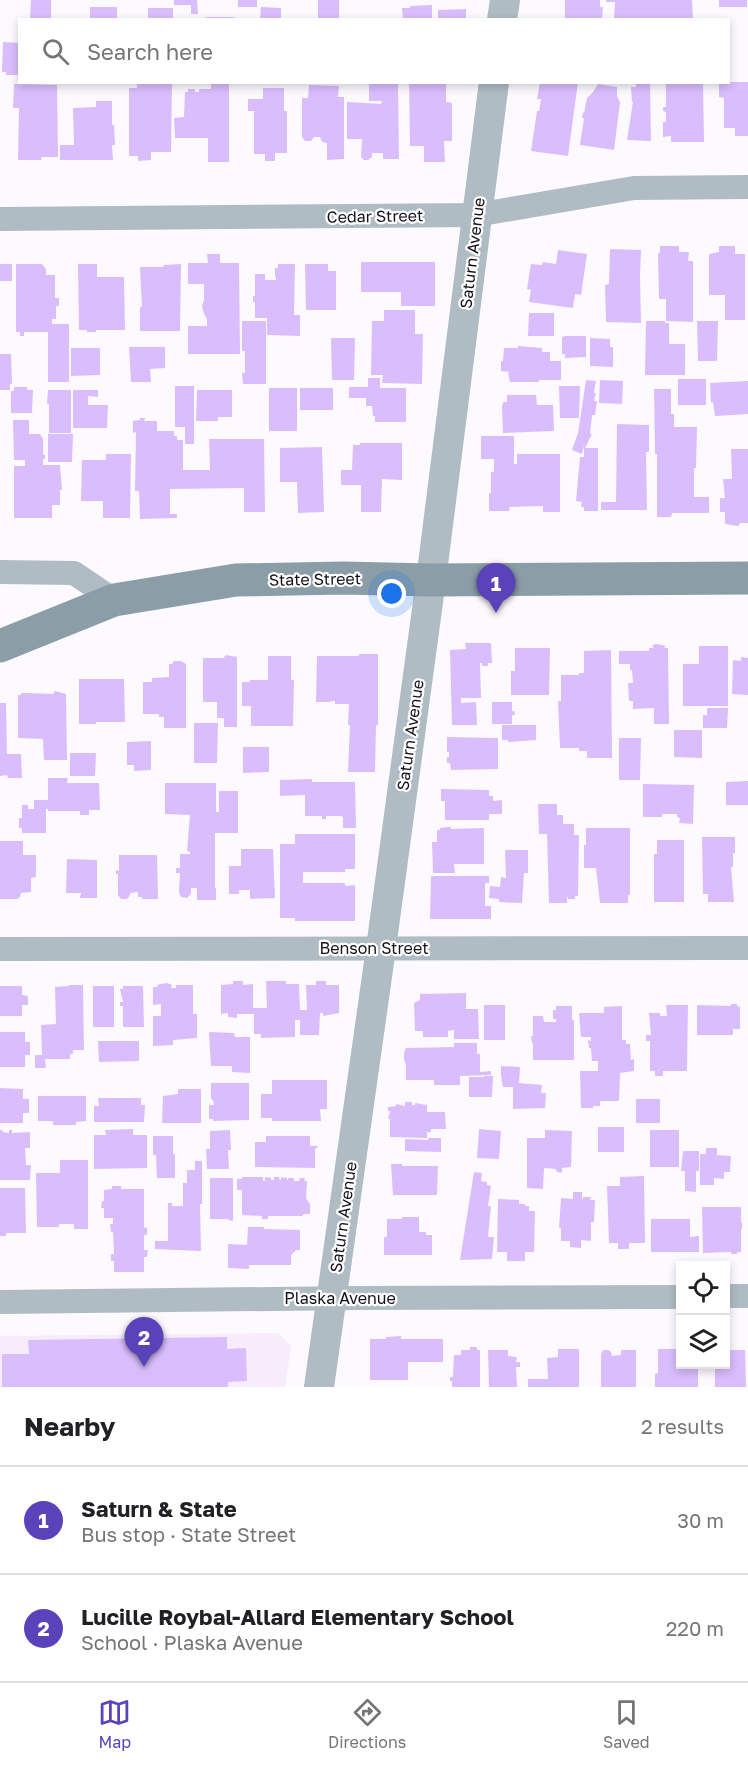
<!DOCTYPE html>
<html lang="en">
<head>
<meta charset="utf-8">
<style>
	body { margin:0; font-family:"Golos Text",sans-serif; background:#f2f2f2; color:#202124 }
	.controls { position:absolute; right:18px; bottom:18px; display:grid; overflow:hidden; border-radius:0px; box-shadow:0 3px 9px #0003 }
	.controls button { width:54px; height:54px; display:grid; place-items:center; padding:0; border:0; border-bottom:2px solid #e0e0e0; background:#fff; color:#202124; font:30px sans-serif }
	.you { position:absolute; left:392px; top:594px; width:21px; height:21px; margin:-15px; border:4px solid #fff; border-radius:50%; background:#1a73e8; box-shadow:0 0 0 9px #1a73e833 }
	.badge { display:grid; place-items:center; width:39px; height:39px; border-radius:50%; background:#5a42ba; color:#fff; font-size:20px; font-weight:700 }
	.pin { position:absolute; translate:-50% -50px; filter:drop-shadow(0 2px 3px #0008) }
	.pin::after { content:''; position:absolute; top:32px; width:21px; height:18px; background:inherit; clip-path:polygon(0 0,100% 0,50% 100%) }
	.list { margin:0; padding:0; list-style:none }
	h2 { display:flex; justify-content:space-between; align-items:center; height:78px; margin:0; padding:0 24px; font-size:26px }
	h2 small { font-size:20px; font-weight:400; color:#757577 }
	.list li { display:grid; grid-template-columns:39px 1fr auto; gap:18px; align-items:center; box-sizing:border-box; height:108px; padding:0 24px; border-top:2px solid #e0e0e0 }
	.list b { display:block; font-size:22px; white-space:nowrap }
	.list p { margin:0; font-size:20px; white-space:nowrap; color:#757577 }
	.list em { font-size:20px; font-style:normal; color:#757577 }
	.icon { flex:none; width:33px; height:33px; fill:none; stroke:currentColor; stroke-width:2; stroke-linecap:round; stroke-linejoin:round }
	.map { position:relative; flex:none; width:748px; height:1387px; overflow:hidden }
	.search { position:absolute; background:#fff; box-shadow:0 3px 9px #0003; left:18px; right:18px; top:18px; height:66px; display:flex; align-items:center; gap:15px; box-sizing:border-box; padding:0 21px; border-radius:0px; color:#757577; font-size:22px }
	.sheet { height:294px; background:#fff }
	nav { display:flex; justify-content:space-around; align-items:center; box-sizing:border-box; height:84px; border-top:2px solid #e0e0e0; background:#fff; font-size:16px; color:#757577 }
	nav a { display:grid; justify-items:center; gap:3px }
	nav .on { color:#5a42ba }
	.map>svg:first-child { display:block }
	.education { fill:#f7ecfc }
	.building { fill:#dabdfd }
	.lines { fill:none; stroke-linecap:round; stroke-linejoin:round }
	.minor { stroke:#afbcc3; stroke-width:24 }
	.tertiary { stroke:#afbcc3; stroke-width:30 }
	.secondary { stroke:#8b9da7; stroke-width:33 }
	.labels { text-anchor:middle; stroke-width:4.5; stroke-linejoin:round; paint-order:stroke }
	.street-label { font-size:16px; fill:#141019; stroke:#fff }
</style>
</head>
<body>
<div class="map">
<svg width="748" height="1387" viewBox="0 0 748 1387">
	<rect width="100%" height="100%" fill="#fcfaff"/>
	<path class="education" d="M278,1333L291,1346L285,1387H0V1336Z"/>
	<path class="building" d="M31,0H51V20H30Z
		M174,0H197L198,14H191V5H174Z
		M238,0H257V7H238Z
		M318,0H339V20H318Z
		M565,0H600V7H603L602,20H565Z
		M606,0H692L693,20H614L615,2H606Z
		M719,0H747V7H719Z
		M432,5V20H403L402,8H410V6Z
		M90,7H117V20H90Z
		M261,7L281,8V20H260Z
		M148,8H173V20H148Z
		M466,9V20H438V10Z
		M206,17H234V20H206Z
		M3,42L20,43V75H6V72H2Z
		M369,82H398L399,159H383V153H372V157L368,160H364L361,157L362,139H347V102L381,104L382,101H369Z
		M409,82H446V102L452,103V141H444L445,162H424V146H410Z
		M540,82H578L568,156L531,151L537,111H539L541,99H537Z
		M636,82H650L651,141L627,140L633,102H632L631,87H636Z
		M666,82H703L704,142H671V136L663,137V122H666V112L663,111V107H666Z
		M719,82H748V136H735V128H724V98L719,97Z
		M137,83L172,84L171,152H151V160L138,161V156H129V88H137Z
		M14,84L57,85L58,157H42L41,160H18L19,108H13Z
		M211,84H229V162H208V138H175L174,118L184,117L185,92H188V89H195V92H199V89H211Z
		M598,84L617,87V96L620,102L614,150L580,145L584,118H582L583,112L584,113L587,98L593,92Z
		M309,85L339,86L338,97H344V159L327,160V143L322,142L320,137H314L311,141H305L302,137V98H308Z
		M263,88H284V111H287V153H275V161H265V154H254V111H248V99H263Z
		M96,101H112V125H114L115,145H112L113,160H60V145H74L73,108L96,107Z
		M660,246H679V252H689L688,261H693V322L666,321V299H659L658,253H660Z
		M719,246H735V254H745V320H725V295H709V254L719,252Z
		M610,249L641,250L640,277L641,323L606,322L605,285L609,284Z
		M558,250L587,254L581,295L575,294L573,308L529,302L531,290L527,289L531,264L542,265L543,262L556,264Z
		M207,254H220V263H239L240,354H188V326H207V319L204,314L202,306L204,300V284H188V263H208Z
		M361,262H435V306H401V292H361Z
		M0,264H12V281H0Z
		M16,264H42L46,269V275H55V298H59V306H56V319H52V324H69V382H48V332H24V336H20V332H16Z
		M78,264H97V277H124L125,330H96V332H87V330H79Z
		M181,264L180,331H140V307H142L140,267H163L164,265Z
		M278,264H295L294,315H300V336L267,335V318H255V302H253V296H255V274H265V280H276V277H275V268H278Z
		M305,264H328V271H336V310H306Z
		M384,310H415V334H423L422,384L382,383L383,375H371L372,321H384Z
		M529,313H554V336H528Z
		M242,321H266V384H243L242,373H245V351H242Z
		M646,321H665V323H669V344H685V375H645Z
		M697,321H718L717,361H698Z
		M565,336H586V357L565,358V354H562V337Z
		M331,338H355L354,380H332Z
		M590,338L610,339V347H613V367L590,366Z
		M518,346L542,348V352H550V361H561V380H539V382H510L508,373L510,372L501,371V361H503L504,348H518Z
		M129,347H165V368L150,369L151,382H131Z
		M71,348H100V375L71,376Z
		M0,354H11L12,384H10V390H0Z
		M368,378H380V388H406V422H375V416H373L372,406H366V398H349V387H368Z
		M678,379H706V405H678Z
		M586,380L596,381L594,393H596L594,401H597L595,415H592L590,434H592L585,448H598V511H584V507H581L582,502L576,501L580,457H584V446L582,454L572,450L578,433Z
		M600,380L623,381L622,404L599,403Z
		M748,381V414L715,416L713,402L711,403L710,383Z
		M175,386H194V444H185V427H175Z
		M559,386H580L579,418H560Z
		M14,387H27V390H33L32,413H11V391H14Z
		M269,388H297V431H269Z
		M300,388H333V410H300Z
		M654,389H671V414H674V427H697L696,468H694V497H709V513H672L671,517H657V454H655Z
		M48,390H71V433H49V404H47Z
		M73,390H98V397L88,396V405H108L107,428H73Z
		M197,390H232V417H218V421H196Z
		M507,395H536L537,405H553L554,431L503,433L502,407L503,402H507Z
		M140,418H145L144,421H157V431H174V436H177V440H183V470H210L209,439H264L265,512H244V488L170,489V514H177V518L140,519L139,491H135L136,432L133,433V421L140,420Z
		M13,420H29V434H40L43,439V455H45V459H43V465H60L62,490H60V505H52V518H14V466H25V460H14Z
		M617,424L649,425V452H646L647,510H601V502H616Z
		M48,434H73L72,462H48Z
		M481,436H514V464H517V454H560V512H543V506L509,507L510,511H489V493H491V472H494V459H481Z
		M360,443H402V480L382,479L381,512H361V485H341V470H352L353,445H360Z
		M322,447L324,512L298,513L297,482H280V448Z
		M731,449H748V523H740L738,526L725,524V512H720V498H725L723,479H732Z
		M106,454H131L130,518H103V501H81L82,460H106Z
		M465,643H491L492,663H488V666H482V663H480L481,698H461V703L476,702L477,725H452L450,650L466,649Z
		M655,644L662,645L666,646L664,648H668L669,724H654V708L633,709V701H629L628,683H633L632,670H630V664H619V651H649V648H654L652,646Z
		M699,646H728V706H683V664H699Z
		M515,648H550L549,695H511V671H515Z
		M611,650L612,758H587V751H579V748H560L558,701H561V675H579V673H584V651Z
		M359,654H378V725H376L375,772H348L350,725H348L349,704H335V701H331V702H316L317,656H359Z
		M226,655L237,657V727H224V718H217V702H203V658H223Z
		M268,656H291V680H294L293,726H251V706H242V682H250V680H268Z
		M741,657L748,658V695L732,694L733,660L741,661Z
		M174,661H181L186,664V728H164V717H159V714H143V682H152V678L169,677V664H172Z
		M79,679H124L125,722H96V724H79Z
		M55,691L66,694L67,760H44L43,739L18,738V695H21V693H27L53,694Z
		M492,702H512V711H514L515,715H512V724H492Z
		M0,703H6L7,754H21L22,778H8L7,775L0,776Z
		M707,708H728L727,728H703V715H707Z
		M194,723H218L217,763H194Z
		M502,725H536V740L508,742V740H502Z
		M674,730H702V758L674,757Z
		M447,737L498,738V769L451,770L450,763H447V757H449V752H447Z
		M619,738H641L640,780H619Z
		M151,741V770L134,771V765H127V742Z
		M243,747H269V772L243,773Z
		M70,753H96L95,776H70Z
		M48,778H68L67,783H99L100,810H89V815H80V811H48V809H46V833H22V828H19V818H22V805H28V809H34V800H48Z
		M312,779V782H355L356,828H343V817L341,816H326V819H322V816H305V795L280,796V780Z
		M748,781V805H726V782Z
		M165,783H216V812H219V791H238V833H215V888H216V900H197V888H191V894L187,898L181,897L179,892L180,873H176V868H180V854H190V852L187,851L190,815L165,814Z
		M643,784L694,785L693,824L679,823L680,818L677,817V814H662V817H643Z
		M441,789L489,790V796H493V801L502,800V814H489V820H445V801H441Z
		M538,804H557V815H563V824H574V835H579L578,896H575V899H568L567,896V903H549L547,834H539Z
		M447,827H451V829L484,828V864H454L455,873H433L432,842H437V830H440V828Z
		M586,828H630V895H628V903H600L596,868H584V845H586Z
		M295,834H355V869H345V872H303V883H345V886L355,885V921H295V918H280V844H295Z
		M702,837H735V853H733V867H731L734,902H708V894H703Z
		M657,840H684V902H654V854H657Z
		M0,841H23V855H36V877L31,878V892L21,893L20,897L17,899H0Z
		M241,849H273L275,898L250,899V890H239V894H229V866H241Z
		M505,850H528V873H524L522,903L499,902V899L489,898L490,886L500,887L501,877L506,878Z
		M119,855H157L158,899H142V897H138V892L130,893V895L127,899H121L118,895V874H116V870L119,871Z
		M67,859L97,860V898H80L81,893H66Z
		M431,876H489V883H485V906H491V919H430Z
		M233,981H243V985L253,984V1008H267L266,981H286V984H299L300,1010H307L306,985H316V981H326V985H339V1013L323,1016V1013H320L319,1035H300V1020H295V1037L261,1038V1034H254V1014H237V1018L228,1017V1013L221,1014V985L233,984Z
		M167,983L172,985L171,988H176V985H193V1014H197V1038L173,1040V1045L153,1046V1016H161V1004L153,1005V987H158L157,985L161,984Z
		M69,985H83L84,1050H73V1054H70V1059H45L46,1068H35V1055H42L41,1025L56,1024L55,987L69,986Z
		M0,986H22V995L28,996V1005H22V1016H0Z
		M93,986H114V1027H93Z
		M123,986H143L144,1027H123V1006H120V1002H123L120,989H123Z
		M466,993V1009H478L479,1039H454V1030L448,1031V1037H423V1031H415L414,1003L420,1000V994Z
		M731,1004H737V1006L740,1007V1029H733V1035H697V1005L731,1006Z
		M484,1005H505V1040H484Z
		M666,1005H688L687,1071H663V1076H655V1071H650V1041H646V1035H651L649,1013H660V1016H667Z
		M556,1006H572V1020H574V1060H533V1043H532L531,1036H533V1016H543L544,1022H556V1019H553V1010H556Z
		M622,1006V1040H626V1044H630L631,1060L634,1059V1071L620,1073L619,1101H600V1106H593V1108H581L580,1071H598V1061H592L591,1048H589L588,1040L591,1041V1037H581L579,1013H604V1007Z
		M0,1032H25V1042H30V1055H25V1067H0Z
		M209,1032L234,1033L235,1037H250V1073L232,1072V1066H211Z
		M98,1041H139V1061L99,1062Z
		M454,1043H477V1054H480V1072L491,1071V1075L460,1076V1085H434V1080H406V1064L404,1060V1053L406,1048L454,1047Z
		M501,1066L520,1067L519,1083L542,1085L541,1093H546L545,1108L513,1109V1087H503L501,1076Z
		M484,1076H493L492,1097H469V1077H484Z
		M272,1080H327V1109H320L321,1121H272V1118H261V1094H272Z
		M211,1083H249V1120L213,1121V1119H209V1105H214L213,1100L211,1099Z
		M0,1088L23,1089V1099H29V1113H23V1123H0Z
		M178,1089H201V1123H162L163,1096L178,1094Z
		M38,1096H86V1121L76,1122V1125H53V1121H38Z
		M98,1098H141V1105H145L144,1122H94V1106H99Z
		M636,1099H660V1123H636Z
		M405,1102H412V1105H415V1103L427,1105V1112H445L446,1129H431V1132H427V1138L390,1137V1119H388L390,1111H388V1107L396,1106V1104L405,1106Z
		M598,1127H624V1152H598Z
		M133,1129V1135H147V1168L94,1169V1135H106L105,1130Z
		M479,1129L501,1131L499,1159L477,1158Z
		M0,1130H2L3,1132L9,1133V1130H12V1133L30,1132V1148H25L26,1165H31L30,1180H0Z
		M230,1130L231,1150H228L229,1169H207L206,1149H210V1131Z
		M545,1130L572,1131L571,1167L562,1168V1172L560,1173L556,1171V1169L544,1168L543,1189L527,1188V1138H545Z
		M650,1130H679V1167H650Z
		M153,1136H173V1154H175V1178H157L156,1155H153Z
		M266,1136H310V1146H319L315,1149V1168L255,1167V1142H266Z
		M428,1138H441V1152L405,1151V1139L428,1140Z
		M706,1148H717V1155L731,1156L730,1172H724V1179L714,1178V1185H700V1154H706Z
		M683,1151H699V1171H696V1192L685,1191V1171H681Z
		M60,1160H88V1229H74V1224H59V1227H37L36,1173H60Z
		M195,1161H202V1204H200L201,1251L155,1249V1241H168V1203H172V1206H183V1183H187V1170H195Z
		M391,1164H402V1166H438L437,1195H393Z
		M474,1172L482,1173L481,1181L487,1182V1185L491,1186L488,1206H491L488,1237H494L492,1259L460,1260Z
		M644,1176L645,1243H629V1249H618V1243H609L607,1186H620V1177Z
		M242,1177H263V1181H265V1177L271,1178V1180H274V1177H279V1179L281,1180V1177L287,1178V1180H288V1178H294V1181H299L300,1178H305L304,1181H307L306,1198L310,1204V1214H304L302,1216H268V1219H262V1216L242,1215V1190H237V1179H242Z
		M210,1178H233V1221L228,1220L229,1219H210Z
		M112,1186H121V1189H144V1228L147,1227V1235H144V1250H148L147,1257H144V1272H114V1261H111V1254H114L113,1232H111L110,1224H113V1218H104V1208H101L102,1201H104V1190L112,1189Z
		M0,1188H25L26,1233H6V1236H0Z
		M573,1192H582V1199H583V1197H591L590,1200H595L594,1222H591V1241L581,1240V1248L570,1247V1241H561V1228H559L561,1198L573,1199Z
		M498,1199L519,1200V1204H525V1206H529V1211H535L534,1252H525V1261H507V1252H497Z
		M702,1207H741V1222H742V1229H741V1252H737V1254H731V1252L703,1253Z
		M402,1217H419V1232H426V1235H432V1255H384V1237H387V1219H402Z
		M651,1219H690V1237L699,1236V1252H651Z
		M248,1227H264V1229L300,1230V1250H296L291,1255V1265H249V1269L228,1268V1244L247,1245Z
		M401,1336V1339H443V1362H408V1380H370V1339H386V1337Z
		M227,1337V1349L246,1348L247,1381L228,1382V1387H2V1354H29L28,1340Z
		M470,1347H477V1350H480V1387H452V1381H450V1377H453L454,1355H461V1350H470Z
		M558,1349H579V1387H528V1379H548L547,1358L558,1357Z
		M658,1349H680L681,1365H698V1387H655V1374L658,1373Z
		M488,1350H508V1356L517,1357L516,1362H520V1367H516L517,1387H489Z
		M603,1350H608L611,1352L612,1356L621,1355V1350H636V1387H601V1354Z
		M726,1350H745L746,1387H715V1365H726Z"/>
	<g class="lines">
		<path class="minor" d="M0,219L476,215L634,188L748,187
			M0,572L74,573L114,600
			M0,949L748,948
			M726,1296H748
			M0,1302L356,1298L680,1297"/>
		<path class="tertiary" d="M502,20L505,0
			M319,1387L381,948L431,580L494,82"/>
		<path class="secondary" d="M0,646L114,600L236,580L343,578L431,580L748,578"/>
	</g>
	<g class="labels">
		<g class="street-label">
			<text transform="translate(375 216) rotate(-1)" y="6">Cedar Street</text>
			<text transform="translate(472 253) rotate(-83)" y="6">Saturn Avenue</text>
			<text transform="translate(315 579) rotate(-1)" y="6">State Street</text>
			<text transform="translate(410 735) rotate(-82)" y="6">Saturn Avenue</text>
			<text x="374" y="954">Benson Street</text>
			<text transform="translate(343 1217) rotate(-82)" y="6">Saturn Avenue</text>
			<text x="340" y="1304">Plaska Avenue</text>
		</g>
	</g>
</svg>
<div class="controls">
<button><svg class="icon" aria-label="locate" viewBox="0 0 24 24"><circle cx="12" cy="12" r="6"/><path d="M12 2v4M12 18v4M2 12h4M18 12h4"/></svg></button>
<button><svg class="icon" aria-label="layers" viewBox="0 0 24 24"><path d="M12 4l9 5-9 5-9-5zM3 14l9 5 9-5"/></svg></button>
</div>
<div class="you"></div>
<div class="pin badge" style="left:496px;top:613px">1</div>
<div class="pin badge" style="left:144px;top:1367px">2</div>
<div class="search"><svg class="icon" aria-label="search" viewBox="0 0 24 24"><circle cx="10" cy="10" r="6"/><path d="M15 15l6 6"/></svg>Search here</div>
</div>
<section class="sheet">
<h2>Nearby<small>2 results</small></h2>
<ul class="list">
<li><span class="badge">1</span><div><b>Saturn &amp; State</b><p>Bus stop · State Street</p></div><em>30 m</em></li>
<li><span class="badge">2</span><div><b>Lucille Roybal-Allard Elementary School</b><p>School · Plaska Avenue</p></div><em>220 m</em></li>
</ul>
</section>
<nav>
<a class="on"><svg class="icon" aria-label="map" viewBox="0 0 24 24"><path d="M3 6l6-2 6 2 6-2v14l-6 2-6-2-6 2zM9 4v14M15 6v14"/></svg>Map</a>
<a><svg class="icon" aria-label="directions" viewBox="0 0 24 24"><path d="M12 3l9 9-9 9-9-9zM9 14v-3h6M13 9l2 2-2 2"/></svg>Directions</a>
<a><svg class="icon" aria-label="saved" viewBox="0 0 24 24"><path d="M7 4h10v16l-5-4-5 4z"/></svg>Saved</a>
</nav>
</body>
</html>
